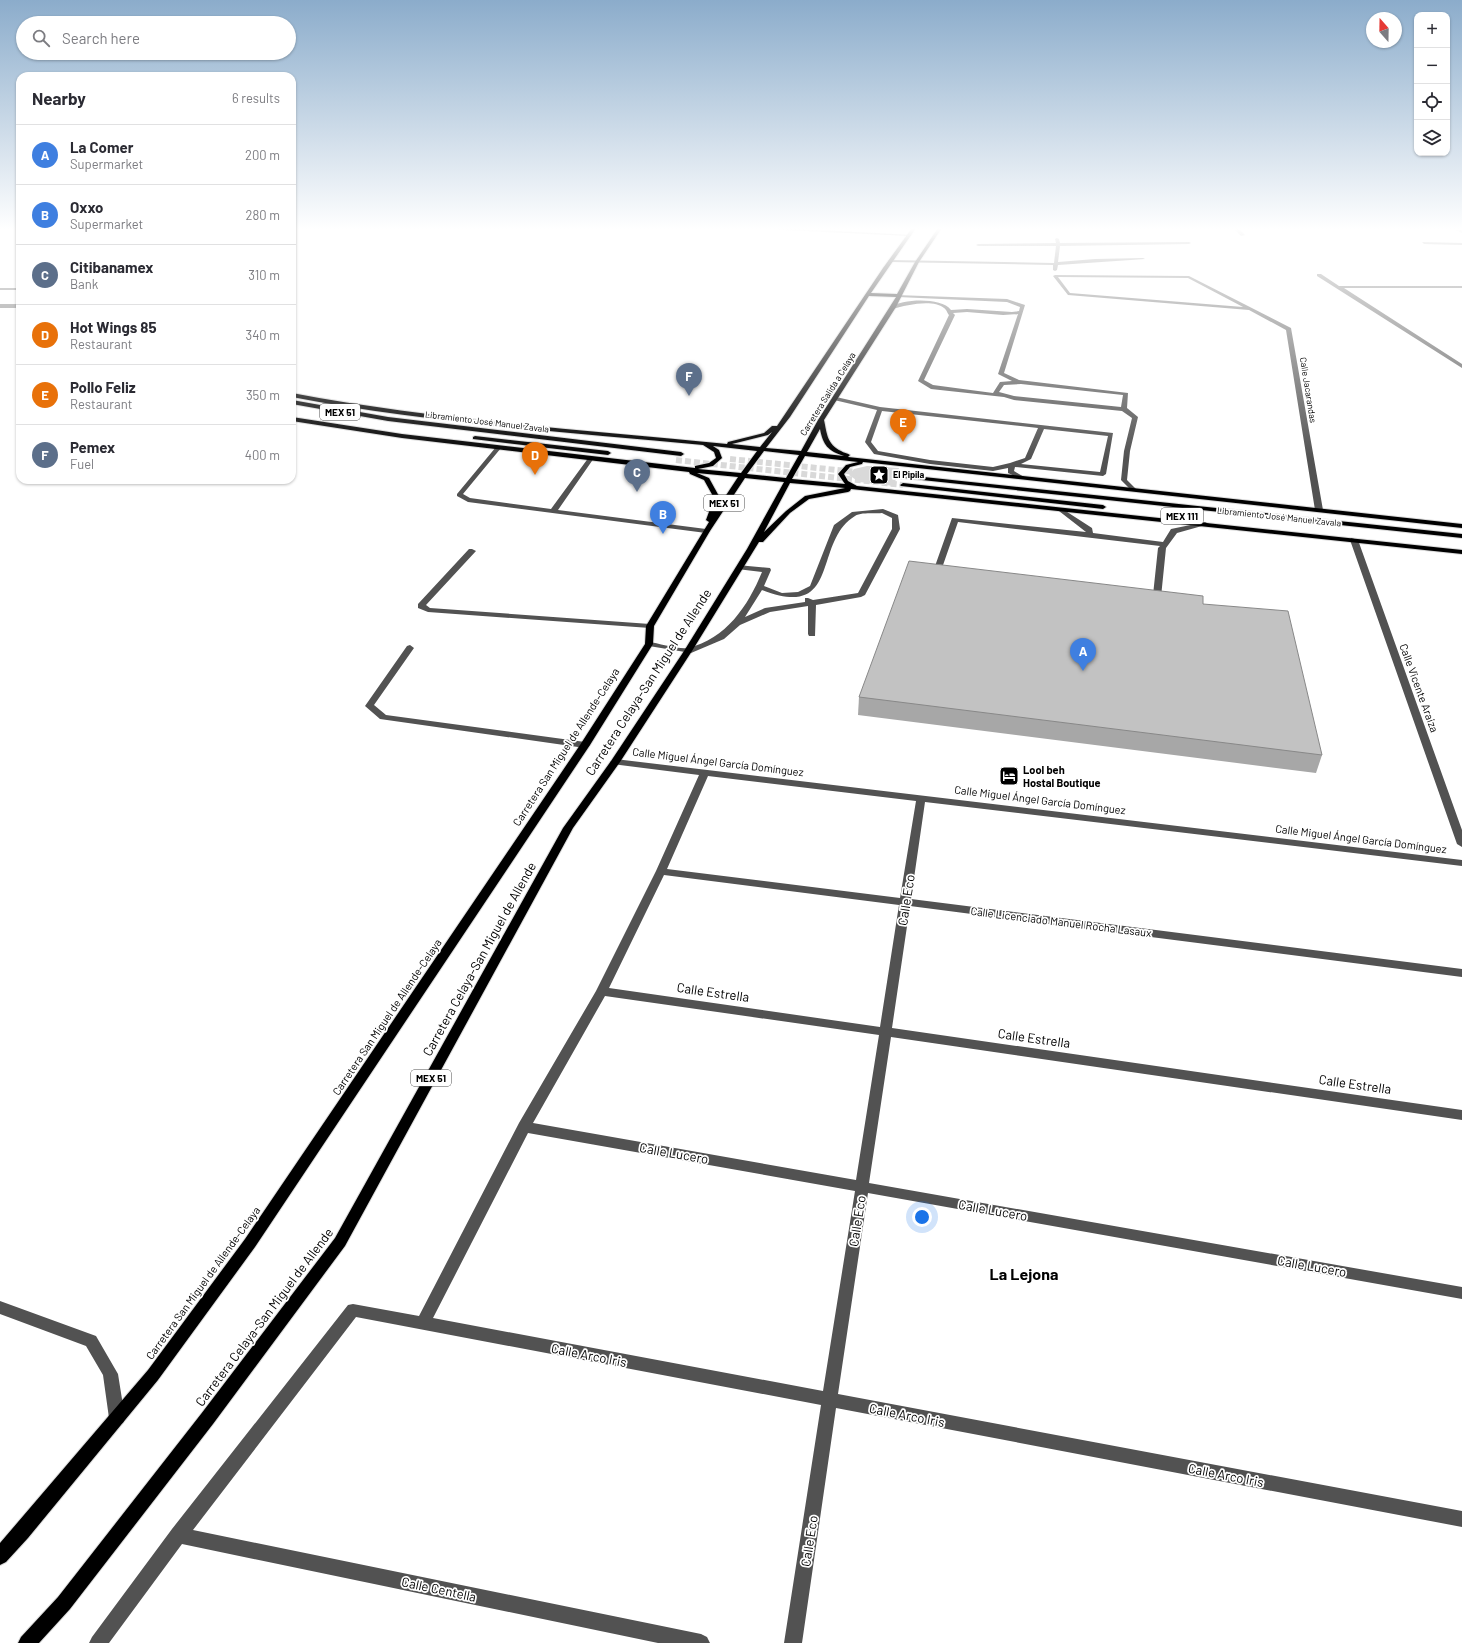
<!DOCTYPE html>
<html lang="en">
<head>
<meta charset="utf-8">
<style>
	body { margin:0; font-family:Barlow,sans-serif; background:#f7f7f7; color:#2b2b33 }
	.controls { position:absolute; right:12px; top:12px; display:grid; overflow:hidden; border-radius:8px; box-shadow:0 1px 3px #0004 }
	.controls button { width:36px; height:36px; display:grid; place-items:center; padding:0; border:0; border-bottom:1px solid #e1e1e2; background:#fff; color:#2b2b33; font:20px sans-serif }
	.compass { position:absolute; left:1366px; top:12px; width:36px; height:36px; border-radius:50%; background:#fff; box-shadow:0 1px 3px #0004; rotate:340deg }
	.you { position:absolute; left:922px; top:1217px; width:14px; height:14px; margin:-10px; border:3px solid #fff; border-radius:50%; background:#1a73e8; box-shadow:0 0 0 6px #1a73e833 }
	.badge { display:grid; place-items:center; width:26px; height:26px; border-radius:50%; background:#2563eb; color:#fff; font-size:13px; font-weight:700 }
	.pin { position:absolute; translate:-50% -33px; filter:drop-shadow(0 1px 2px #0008) }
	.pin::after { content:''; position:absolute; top:21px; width:14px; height:12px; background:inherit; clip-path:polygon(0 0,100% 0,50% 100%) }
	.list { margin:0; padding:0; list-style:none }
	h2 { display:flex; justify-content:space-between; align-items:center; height:52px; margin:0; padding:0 16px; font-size:17px }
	h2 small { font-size:13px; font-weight:400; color:#7c7c81 }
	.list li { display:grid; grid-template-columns:26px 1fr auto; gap:12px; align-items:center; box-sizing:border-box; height:60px; padding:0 16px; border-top:1px solid #e1e1e2 }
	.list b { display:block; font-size:15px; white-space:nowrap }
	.list p { margin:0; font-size:13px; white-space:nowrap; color:#7c7c81 }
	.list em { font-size:13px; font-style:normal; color:#7c7c81 }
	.icon { flex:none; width:22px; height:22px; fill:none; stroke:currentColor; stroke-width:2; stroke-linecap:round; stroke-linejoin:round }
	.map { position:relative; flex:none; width:1462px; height:1643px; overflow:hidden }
	.search { position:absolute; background:#fff; box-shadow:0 1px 3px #0004; left:16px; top:16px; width:280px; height:44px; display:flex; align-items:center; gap:10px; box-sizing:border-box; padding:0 14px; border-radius:22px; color:#7c7c81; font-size:15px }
	.panel { position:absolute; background:#fff; box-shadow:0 1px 3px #0004; left:16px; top:72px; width:280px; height:412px; border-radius:12px }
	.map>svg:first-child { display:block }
	.green { fill:#d9d9d9 }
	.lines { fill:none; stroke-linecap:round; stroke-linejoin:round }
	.major-tunnel { stroke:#d9d9d9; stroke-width:6; stroke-dasharray:6 3; stroke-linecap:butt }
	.major-casing { stroke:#dbdbdb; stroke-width:2 }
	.minor { fill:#525252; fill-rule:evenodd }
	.major { fill:#000; fill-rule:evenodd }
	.wall { fill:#a7a7a7 }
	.building { fill:#c2c2c2; stroke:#888 }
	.labels { text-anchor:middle; stroke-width:3.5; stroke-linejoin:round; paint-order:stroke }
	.far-street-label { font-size:9px; fill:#000; stroke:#fff }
	.far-poi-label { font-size:9px; font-weight:bold; fill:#000; stroke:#fff; text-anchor:start }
	.shield { fill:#fff; stroke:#4c4c4c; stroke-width:1 }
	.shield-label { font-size:10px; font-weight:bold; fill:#000 }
	.street-label { font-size:11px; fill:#000; stroke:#fff }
	.poi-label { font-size:11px; font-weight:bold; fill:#000; stroke:#fff; text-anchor:start }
	.near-street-label { font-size:13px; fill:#000; stroke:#fff }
	.near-quarter-label { font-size:16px; font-weight:bold; fill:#000; stroke:#fff }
</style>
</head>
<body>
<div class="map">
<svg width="1462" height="1643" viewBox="0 0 1462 1643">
	<rect width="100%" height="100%" fill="#fff"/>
	<path class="green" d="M867,466L899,468L894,486L859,482L849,475L854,469Z"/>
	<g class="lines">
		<path class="major-tunnel" d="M730,459L905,477
			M676,460L903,485"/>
		<g class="major-casing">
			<path id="major" d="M912,228H916L871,293L897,294L915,262L938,228H942L919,262L896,307L824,420C827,434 827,444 841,451C844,453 847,453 850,455L848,457L1462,524V528L863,462L862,464L850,467L844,474L848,481L857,486L1462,550V554L851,489L850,491L848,492L809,499L790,513L763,542H759L692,651L620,762L573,828L345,1246L213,1424L70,1609L39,1643H18L21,1637L58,1597L201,1414L335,1238L563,828L611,761L684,651L747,549L784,482L745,478L710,531L654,626L653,644L590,745L255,1247L158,1380L28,1538L6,1562L0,1565V1543L148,1370L245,1239L580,745L645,644L646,626L709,522L706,520L714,498L704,480L690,474L689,472L402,438L292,421V417L402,434L695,468V466L709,463L716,458L714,452L703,445C566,432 428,423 292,397V393C436,420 582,430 727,444L728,442L764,433L772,426H777L883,268ZM869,296L896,297L818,420L801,451L766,448L790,417ZM820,429C823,445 828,451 844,456L807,452ZM772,432L760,447L732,444L768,435ZM713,446L757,451L741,473L698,469L713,466L722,458L719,450ZM764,451L799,455L786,478L747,474ZM805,456L858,462L846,465L838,474L845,484L792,479ZM697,473L738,477L717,509L720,498L709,478ZM790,483L845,488L805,496L786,511L764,532Z
				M292,400L388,417L681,452L684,454L681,456L388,421L292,404Z
				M475,436L608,451L611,453L608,455L473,439V437Z
				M905,475L1462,534V538L903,478L902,477Z
				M903,483L1103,505L1106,507L1103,509L901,486L900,485Z"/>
		</g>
		<path class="minor" d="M739,228H782L912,235L910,236Z
			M1233,228H1238L1245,235L1241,236Z
			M1452,228L1462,230V233Z
			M1057,238L1059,239L1060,243L1189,242L1191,243L1189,244L1060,246L1058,262L1095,259L1143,258L1145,259L1058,265L1057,270L1055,271L1053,270V265L890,262L888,261L890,260L1054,263L1056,246H978L976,245L978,244L1056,243L1055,239Z
			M1422,242L1462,243V245L1424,244Z
			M1317,274H1321L1339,286H1462V288H1344L1462,364V368L1317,276Z
			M1055,275L1189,276L1291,328L1323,510L1321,511L1315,510L1286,330L1249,310L1068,295L1053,276ZM1058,277L1188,278L1243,307L1070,293Z
			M0,288H20V290H0Z
			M896,295L1007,299L1025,305L1004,373L1019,380L1128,393L1127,408L1138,417L1130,451L1127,480L1136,489V491H1132L1121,480L1124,451L1132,418L1122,411L1014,400L1004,397L931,389L918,381L949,315C947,313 947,310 944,308C933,299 906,305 893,309L890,307C903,299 941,297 951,310L967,309L1012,312L1019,311L1020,307L1007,302L898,297ZM967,312L1003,315L1018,314L998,374L1012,381L1000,382L993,393L933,385L924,380L955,315L953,313ZM1021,384L1123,395L1121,407L1014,396L999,392L1004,385Z
			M0,304H20V308H0Z
			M836,397L880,407L1113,433L1106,474L1103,476L1015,467L1014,471L1024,477L1021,479L1008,473V468L993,471L930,464L874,454L865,442L877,410L834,400V398ZM882,411L1038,428L1025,458L1010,463L993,467L930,460L878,451L871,442ZM1044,429L1108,436L1100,472L1021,464L1031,459Z
			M496,447L501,448L463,494L470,498L551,509L589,457L591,456L594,458L558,510L706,529L710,531L706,533L468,502L457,496V494Z
			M1061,508L1092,528L1093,533L1163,542L1171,529L1205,522L1209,524L1177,533L1166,548L1161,597C1158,601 1150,601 1147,597L1153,595L1158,548L1160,546L958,522L942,568L951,571L947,573L934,569L952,518L1086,532L1059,511L1057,510Z
			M883,509L898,515L900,529L865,595L861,597L816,605L815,636H809L808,634V606L770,612L740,625L724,639L691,653L649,646L645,644L649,642C658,643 680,650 688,648C726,639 748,606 762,572L737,569V565L770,568L771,570L764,586L782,593L798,592L810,586L834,525L852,512ZM882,513L892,518V529L858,593L813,600L808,598H805V602L765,608L745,617L762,590C842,621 812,542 855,516C861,512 874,514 882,513Z
			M1351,538L1358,540L1462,830V847L1457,844L1350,540Z
			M469,549H472L476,551L426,605L430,608L650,624L654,626L650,628L428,612L418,608V604Z
			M410,645L414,648L374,705L386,715L585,742L590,745L585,748L380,719L365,706L407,646Z
			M615,759L1462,860V866L925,802L911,899L1462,969V977L910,906L892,1028L1462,1110V1120L891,1037L869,1183L1462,1287V1299L868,1193L838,1394L1462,1511V1527L836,1408L802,1643H784L821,1405L356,1317L193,1530L701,1634L707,1637L710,1643H658L182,1544L109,1643H89L92,1637L172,1529L348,1305L353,1304L419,1316L519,1123L596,991L656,871L699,775L612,764L610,762ZM708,776L916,801L900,898L667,869ZM664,875L899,905L880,1027L609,988ZM605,996L879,1035L856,1180L533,1123ZM528,1133L855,1191L823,1391L433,1318Z
			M0,1301L96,1336L118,1374L125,1418L123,1423L117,1425L111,1423L109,1418L103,1375L86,1346L0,1314Z"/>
		<use href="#major" class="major"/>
	</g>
	<path class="wall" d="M1203,604L1322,755L1316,773L858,715L859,697Z"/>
	<path class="building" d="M909,561L1203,596V604L1288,611L1322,755L859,697Z"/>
	<linearGradient id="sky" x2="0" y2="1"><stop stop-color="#8baccb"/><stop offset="0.5" stop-color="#fff"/><stop offset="1" stop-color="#fff" stop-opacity="0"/></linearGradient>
	<rect width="1462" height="458" fill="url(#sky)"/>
	<defs>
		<g id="sight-square" transform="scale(1)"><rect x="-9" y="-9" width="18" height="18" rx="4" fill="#000" stroke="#fff"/><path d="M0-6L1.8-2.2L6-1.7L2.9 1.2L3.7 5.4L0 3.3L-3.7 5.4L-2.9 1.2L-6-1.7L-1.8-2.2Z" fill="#fff"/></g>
		<g id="hotel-square" transform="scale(1)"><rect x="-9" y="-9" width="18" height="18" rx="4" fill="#000" stroke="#fff"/><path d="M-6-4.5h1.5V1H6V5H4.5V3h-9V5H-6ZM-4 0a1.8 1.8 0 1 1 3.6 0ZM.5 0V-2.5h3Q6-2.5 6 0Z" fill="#fff"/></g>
	</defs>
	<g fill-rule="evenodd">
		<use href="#sight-square" x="879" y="475"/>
		<use href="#hotel-square" x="1009" y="776"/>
	</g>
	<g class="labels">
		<g class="far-street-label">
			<text transform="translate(1308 390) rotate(81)" y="3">Calle Jacarandas</text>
			<text transform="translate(828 394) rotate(-58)" y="3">Carretera Salida a Celaya</text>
			<text transform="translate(487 422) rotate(7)" y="3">Libramiento José Manuel Zavala</text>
			<text transform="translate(1279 517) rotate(6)" y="3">Libramiento José Manuel Zavala</text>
		</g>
		<g class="far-poi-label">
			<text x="893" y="478">El Pipila</text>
		</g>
		<g class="shield">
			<rect x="320" y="404" width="40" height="16" rx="3"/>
			<rect x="704" y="495" width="40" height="16" rx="3"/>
			<rect x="1161" y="508" width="42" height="16" rx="3"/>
			<rect x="411" y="1070" width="40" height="16" rx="3"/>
		</g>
		<g class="shield-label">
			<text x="340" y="416">MEX 51</text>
			<text x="724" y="507">MEX 51</text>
			<text x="1182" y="520">MEX 111</text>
			<text x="431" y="1082">MEX 51</text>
		</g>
		<g class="street-label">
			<text transform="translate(1419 688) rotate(70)" y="4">Calle Vicente Araiza</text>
			<text transform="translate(566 747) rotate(-57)" y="4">Carretera San Miguel de Allende-Celaya</text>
			<text transform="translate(718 762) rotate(7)" y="4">Calle Miguel Ángel García Domínguez</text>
			<text transform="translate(1040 800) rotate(7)" y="4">Calle Miguel Ángel García Domínguez</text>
			<text transform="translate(1361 839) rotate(7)" y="4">Calle Miguel Ángel García Domínguez</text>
			<text transform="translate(1061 922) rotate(7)" y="4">Calle Licenciado Manuel Rocha Lasaux</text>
			<text transform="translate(387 1017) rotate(-56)" y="4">Carretera San Miguel de Allende-Celaya</text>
			<text transform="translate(203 1283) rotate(-54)" y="4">Carretera San Miguel de Allende-Celaya</text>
		</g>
		<g class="poi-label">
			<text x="1023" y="774">Lool beh<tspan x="1023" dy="13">Hostal Boutique</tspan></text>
		</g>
		<g class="near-street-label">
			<text transform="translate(648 682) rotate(-57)" y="5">Carretera Celaya-San Miguel de Allende</text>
			<text transform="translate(906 900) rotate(-81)" y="5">Calle Eco</text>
			<text transform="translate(479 959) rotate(-61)" y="5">Carretera Celaya-San Miguel de Allende</text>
			<text transform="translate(713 992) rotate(8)" y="5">Calle Estrella</text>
			<text transform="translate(1034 1038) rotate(8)" y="5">Calle Estrella</text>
			<text transform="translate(1355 1084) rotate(8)" y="5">Calle Estrella</text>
			<text transform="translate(674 1153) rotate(10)" y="5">Calle Lucero</text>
			<text transform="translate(993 1210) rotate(10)" y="5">Calle Lucero</text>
			<text transform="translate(857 1221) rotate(-81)" y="5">Calle Eco</text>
			<text transform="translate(1312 1266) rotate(10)" y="5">Calle Lucero</text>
			<text transform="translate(264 1317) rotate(-53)" y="5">Carretera Celaya-San Miguel de Allende</text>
			<text transform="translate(589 1355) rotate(11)" y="5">Calle Arco Iris</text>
			<text transform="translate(907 1415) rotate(11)" y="5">Calle Arco Iris</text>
			<text transform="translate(1226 1475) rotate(11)" y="5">Calle Arco Iris</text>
			<text transform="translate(809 1541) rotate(-81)" y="5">Calle Eco</text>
			<text transform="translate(439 1589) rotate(12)" y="5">Calle Centella</text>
		</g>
		<g class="near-quarter-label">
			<text x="1024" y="1280">La Lejona</text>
		</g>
	</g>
</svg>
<div class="controls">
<button>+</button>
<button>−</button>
<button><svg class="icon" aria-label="locate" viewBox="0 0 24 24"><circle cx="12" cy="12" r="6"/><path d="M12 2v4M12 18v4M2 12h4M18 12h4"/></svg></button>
<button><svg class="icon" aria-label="layers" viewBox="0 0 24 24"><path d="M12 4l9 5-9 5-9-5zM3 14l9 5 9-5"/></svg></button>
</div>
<svg class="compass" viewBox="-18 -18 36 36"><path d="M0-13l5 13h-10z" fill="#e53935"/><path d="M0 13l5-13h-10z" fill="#7c7c81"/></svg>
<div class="you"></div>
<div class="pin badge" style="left:1083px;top:671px;background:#3f7fe0">A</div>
<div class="pin badge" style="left:663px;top:534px;background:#3f7fe0">B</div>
<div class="pin badge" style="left:637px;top:492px;background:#5c6f8a">C</div>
<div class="pin badge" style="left:535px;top:475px;background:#e8710a">D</div>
<div class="pin badge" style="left:903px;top:442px;background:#e8710a">E</div>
<div class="pin badge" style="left:689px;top:396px;background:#5c6f8a">F</div>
<div class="search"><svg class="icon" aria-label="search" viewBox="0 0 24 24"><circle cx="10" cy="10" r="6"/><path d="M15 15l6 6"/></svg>Search here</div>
<section class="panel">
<h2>Nearby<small>6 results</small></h2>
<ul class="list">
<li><span class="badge" style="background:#3f7fe0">A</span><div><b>La Comer</b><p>Supermarket</p></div><em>200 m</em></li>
<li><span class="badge" style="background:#3f7fe0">B</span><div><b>Oxxo</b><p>Supermarket</p></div><em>280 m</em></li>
<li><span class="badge" style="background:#5c6f8a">C</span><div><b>Citibanamex</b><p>Bank</p></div><em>310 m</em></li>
<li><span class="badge" style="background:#e8710a">D</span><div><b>Hot Wings 85</b><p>Restaurant</p></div><em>340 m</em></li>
<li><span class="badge" style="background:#e8710a">E</span><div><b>Pollo Feliz</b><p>Restaurant</p></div><em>350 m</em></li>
<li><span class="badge" style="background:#5c6f8a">F</span><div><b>Pemex</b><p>Fuel</p></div><em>400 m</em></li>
</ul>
</section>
</div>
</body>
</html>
